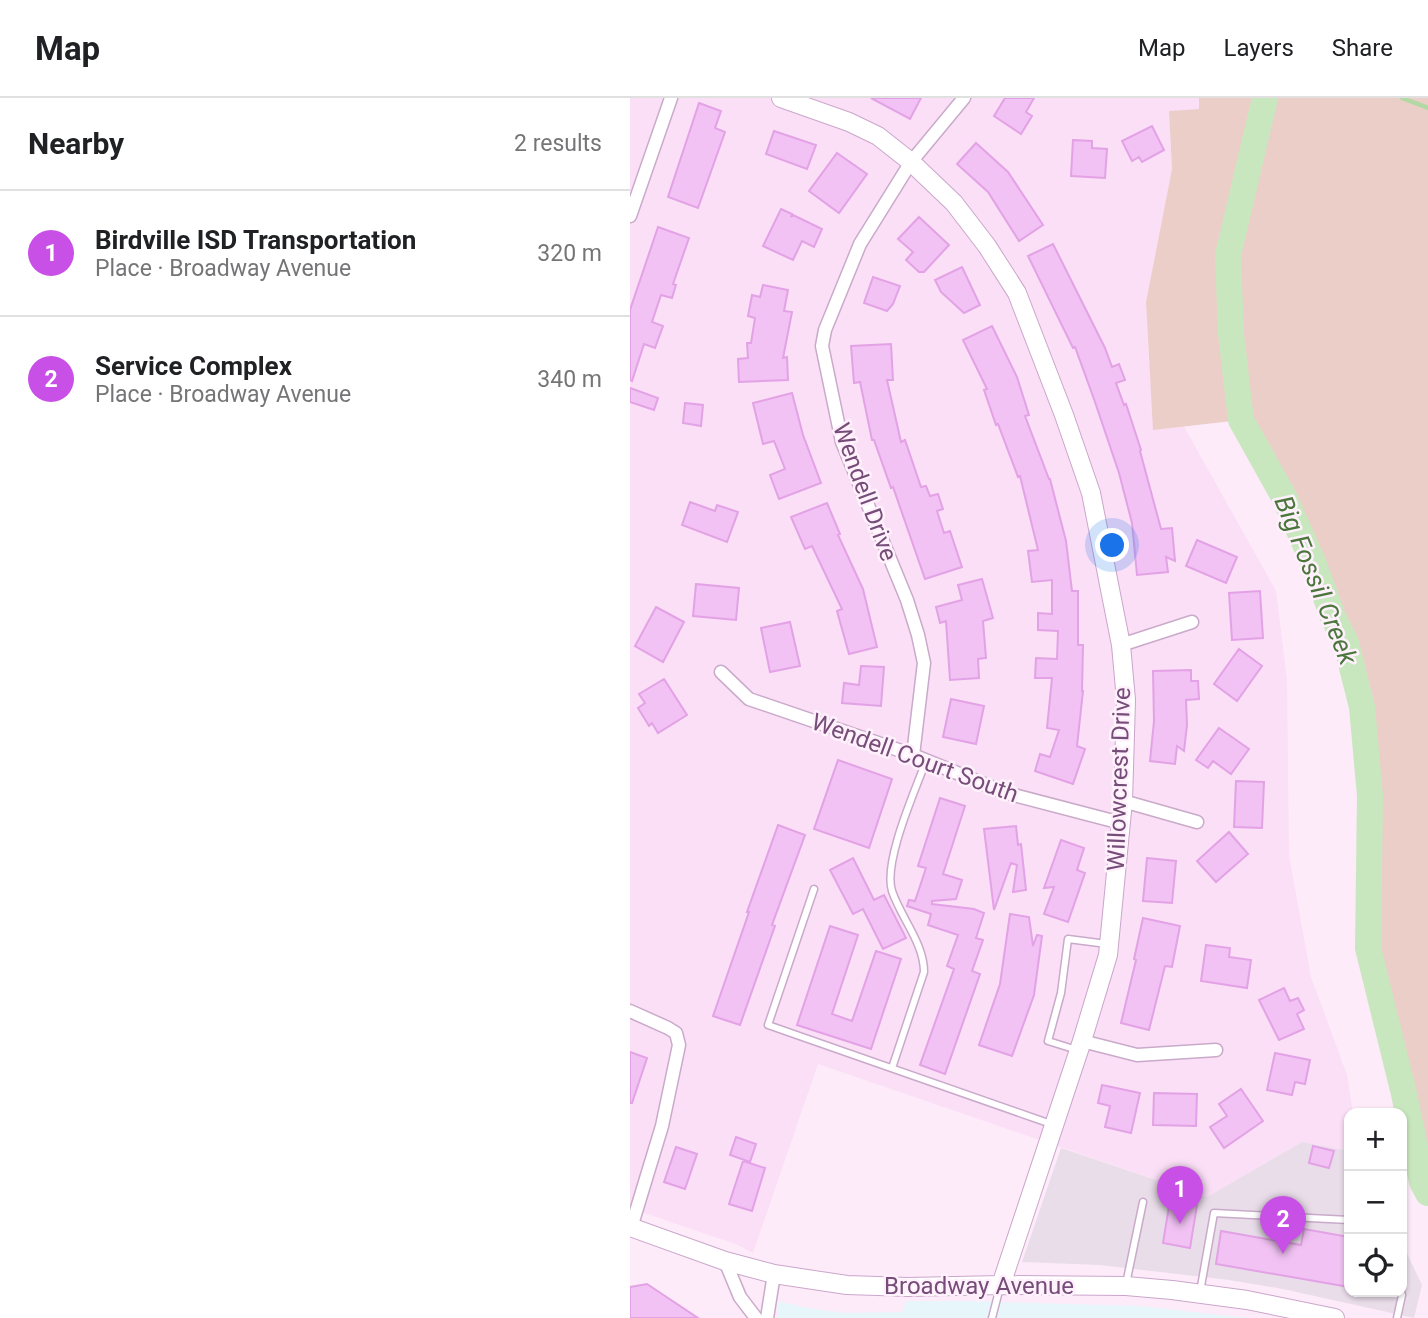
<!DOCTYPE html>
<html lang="en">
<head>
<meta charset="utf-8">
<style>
	body { margin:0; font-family:Roboto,sans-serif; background:#f2f2f2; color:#202124 }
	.controls { position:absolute; right:21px; bottom:21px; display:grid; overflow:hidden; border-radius:14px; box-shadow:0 2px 5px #0004 }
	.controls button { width:63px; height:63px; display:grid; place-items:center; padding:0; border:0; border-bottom:2px solid #e0e0e0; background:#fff; color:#202124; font:35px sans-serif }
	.you { position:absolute; left:483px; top:448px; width:24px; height:24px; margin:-18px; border:5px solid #fff; border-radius:50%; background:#1a73e8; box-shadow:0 0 0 10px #1a73e833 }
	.badge { display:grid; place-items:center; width:46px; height:46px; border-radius:50%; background:#c950e6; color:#fff; font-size:23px; font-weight:700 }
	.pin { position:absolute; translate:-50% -58px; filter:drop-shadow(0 2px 4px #0008) }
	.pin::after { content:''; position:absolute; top:37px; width:24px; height:21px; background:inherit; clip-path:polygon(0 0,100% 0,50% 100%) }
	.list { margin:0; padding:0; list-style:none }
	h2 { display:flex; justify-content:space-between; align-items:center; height:91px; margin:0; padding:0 28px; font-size:30px }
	h2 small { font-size:23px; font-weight:400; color:#757577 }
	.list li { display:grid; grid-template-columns:46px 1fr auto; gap:21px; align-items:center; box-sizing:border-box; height:126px; padding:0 28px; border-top:2px solid #e0e0e0 }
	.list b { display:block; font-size:26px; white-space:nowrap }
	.list p { margin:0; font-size:23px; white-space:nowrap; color:#757577 }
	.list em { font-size:23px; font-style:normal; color:#757577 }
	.icon { flex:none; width:38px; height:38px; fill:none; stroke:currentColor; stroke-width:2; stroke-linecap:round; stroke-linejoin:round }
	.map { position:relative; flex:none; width:798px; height:1220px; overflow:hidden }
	header { display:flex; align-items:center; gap:42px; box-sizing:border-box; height:98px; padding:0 35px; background:#fff; border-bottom:2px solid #e0e0e0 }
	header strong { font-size:33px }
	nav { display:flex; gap:38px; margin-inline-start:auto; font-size:24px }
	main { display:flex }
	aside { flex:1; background:#fff }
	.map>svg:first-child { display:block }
	.residential { fill:#fadff6 }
	.industrial { fill:#e9dde9 }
	.education { fill:#e7f6fa }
	.green { fill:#ebcec8 }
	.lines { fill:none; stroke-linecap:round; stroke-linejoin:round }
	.stream { stroke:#b2d9a4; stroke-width:4.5 }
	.river { stroke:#c9e7be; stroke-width:26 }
	.building { fill:#f1c2f3; stroke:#e3a2e5; stroke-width:2 }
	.lane-casing { stroke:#caaaca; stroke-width:9 }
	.street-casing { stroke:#caaaca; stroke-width:15 }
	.secondary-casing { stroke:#cba6cb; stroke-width:20 }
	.lane { stroke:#fff; stroke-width:6 }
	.street { stroke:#fff; stroke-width:12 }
	.secondary { stroke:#fff; stroke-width:18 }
	.labels { text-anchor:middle; stroke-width:5; stroke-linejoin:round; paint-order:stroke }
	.street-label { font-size:24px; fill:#764d79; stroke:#fff1fc }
	.water-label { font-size:26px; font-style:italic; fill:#4b763c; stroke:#fff1fc }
</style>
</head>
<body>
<header>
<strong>Map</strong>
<nav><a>Map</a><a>Layers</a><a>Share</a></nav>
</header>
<main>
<aside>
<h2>Nearby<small>2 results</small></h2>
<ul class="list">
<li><span class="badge">1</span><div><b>Birdville ISD Transportation</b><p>Place · Broadway Avenue</p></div><em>320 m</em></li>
<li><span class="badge">2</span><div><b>Service Complex</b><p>Place · Broadway Avenue</p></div><em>340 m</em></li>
</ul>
</aside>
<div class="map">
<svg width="798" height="1220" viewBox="0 0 798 1220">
	<rect width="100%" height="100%" fill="#fdebf9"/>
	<path class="residential" d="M0,0H569L570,11L539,13L542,71L516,204L519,266L646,493L657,582L659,758L681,879L717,977L723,1015H719V1053L672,1044L577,1099L188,966L123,1155L108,1147L0,1110Z"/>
	<path class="industrial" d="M672,1044L719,1053V1194H772V1145L792,1187L784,1220L653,1191L599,1182L470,1167L392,1164L431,1050L577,1099Z"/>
	<path class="education" d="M147,1203L179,1210L214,1215L272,1214L276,1203H338L510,1208L618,1220H147Z"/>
	<path class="green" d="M569,0H798V1095L792,1084L774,996L738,850L740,698L732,609L716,545L703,519L683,464L654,399L611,322L523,332L516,204L542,71L539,13L569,11Z"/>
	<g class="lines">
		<path class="stream" d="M772,0L798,10"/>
		<path class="river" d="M635,0L598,157L601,236L611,322L654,399L683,464L703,519L716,545L732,609L740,698L738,850L774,996L792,1084L798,1095"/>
	</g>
	<path class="building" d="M241,0H291L280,21Z
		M375,0H404L396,14L402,18L391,36L364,18Z
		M69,5L91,13L85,30L95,34L68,110L38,99Z
		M522,28L534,52L512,64L509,59L502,63L492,43Z
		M144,33L186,47L177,71L136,56Z
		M443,42L462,43V50L477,51L475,80L441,78Z
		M346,45L378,74L413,127L389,143L358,94L327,66Z
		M207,55L237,76L209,115L179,93Z
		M151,111L162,116L161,119L163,117L192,131L184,149L172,143L163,162L133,148Z
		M289,119L319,147L294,174H289L276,162L283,154L268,141Z
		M28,129L59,140L43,186L46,187L42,200L31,197L22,224L33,228L25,250L14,246L2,283L0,282V212Z
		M423,146L475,250L482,269L489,266L495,282L486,285L494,307L496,306L511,352L510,353L531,431L542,430L545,463L536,459L538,474L507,477L502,425L489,375L465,304L445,249L443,250L398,158Z
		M332,169L350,207L334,215L311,194L305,182Z
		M243,179L270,188L263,206L257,213L234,205Z
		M133,187L158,192L154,213L162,214L153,260L157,259L158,282L109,284L108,261L118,260L117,245H121L125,220L118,218L122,197L130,199Z
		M362,228L387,279L399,317L395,318L419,381H420L436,443L442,493H448V547H453L452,593H453L447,648L455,651L443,686L405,673L410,656L420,659L429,632L417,630L422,580H405L406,560L427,561L428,533L408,532V515L422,516V482L402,484L398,453L408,452L390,378L388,379L368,326L366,327L354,292L357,291L333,242Z
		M261,246L263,282H257L271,344L275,342L291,389L296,388L300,398L308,396L313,411L307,413L314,435L320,433L332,469L295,481L263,389L261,390L244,342H242L230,284L224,285L221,248Z
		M0,290L28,300L24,312L0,304Z
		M162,295L173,337L191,385L149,401L140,377L155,371L144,343L133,346L123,305Z
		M55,305L73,307L71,328L53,325Z
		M60,404L85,413L87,407L108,414L97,444L52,427Z
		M197,405L210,436L208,437L233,491L247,549L219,556L207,513L212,511L182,448L175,451L161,419Z
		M567,442L607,459L596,485L556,468Z
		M352,481L363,520L353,523L356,560L348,561L349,580L320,582L316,523L310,525L306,509L332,502L328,487Z
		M66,486L109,490L106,522L63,518Z
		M630,493L633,540L602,542L599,495Z
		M26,509L54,524L33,564L5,548Z
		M160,524L170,568L140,574L131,530Z
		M609,551L632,568L607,603L584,586Z
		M231,568L254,569L251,608L212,605L214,585L229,587Z
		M561,572V583H568L569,601L556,602L557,627L554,653L547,648L545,666L520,663L524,623L523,573Z
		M34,581L57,617L28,635L22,625L19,628L8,610L15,605L9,596Z
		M321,601L354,608L346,646L313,639Z
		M589,630L619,651L601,676L583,663L578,670L566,662Z
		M208,662L262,681L239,750L184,731Z
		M606,683L634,684L632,730L604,729Z
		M310,700L335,708L313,776L332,782L326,801L302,803V806L344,811L354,815L346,840L353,842L342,873L350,876L315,976L290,967L324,871L317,868L328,837L298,827L301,816L277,808L279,802L285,803L296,770L288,768Z
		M148,727L175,737L142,827L145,828L110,927L83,918L119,814H117Z
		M386,728L388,747L391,746L396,792L383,794L387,767L381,765L364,812L354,731Z
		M599,734L618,756L586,784L567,763Z
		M431,742L454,750L447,772L455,775L438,824L414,816L424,789L414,790Z
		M223,760L244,802L254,797L276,840L253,851L233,811L223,816L200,772Z
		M517,760L546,763L542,805L513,803Z
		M380,816L399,819L403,848L407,837L412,838L404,897L382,958L349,947L370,886Z
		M513,820L550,828L542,869L535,868L519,932L491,925L506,862L504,861Z
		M200,828L228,837L202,916L222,923L246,853L271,861L241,951L167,927Z
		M576,847L600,850L599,859L621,862L617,890L571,883Z
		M654,890L660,903L668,900L674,912L667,916L674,931L649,942L629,902Z
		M0,954L17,960L2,1005H0Z
		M645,955L680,962L675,986L665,984L662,997L637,992Z
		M472,987L510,995L501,1035L475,1029L480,1008L468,1005Z
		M611,991L633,1023L594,1050L580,1029L597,1018L589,1006Z
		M524,995L567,996L566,1028L523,1027Z
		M106,1039L126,1046L120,1064L100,1057Z
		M683,1048L704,1053L699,1070L679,1065Z
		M46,1049L67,1056L55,1091L34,1084Z
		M113,1063L135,1070L122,1113L99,1106Z
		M540,1102L567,1107L560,1150L533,1145Z
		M674,1131L719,1139V1189L586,1166L591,1133L671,1147Z
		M17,1186L68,1220H0V1189Z"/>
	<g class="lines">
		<g class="lane-casing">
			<path id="lane" d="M184,791L138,927L424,1027
				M447,952L418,943L431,895L438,841L477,846
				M262,970L294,874C294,845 271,820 262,793C253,764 285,693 296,663
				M496,1186L513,1104
				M570,1194L584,1115L719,1122
				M362,1220L370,1189
				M767,1220L772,1197L771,1194"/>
		</g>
		<g class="street-casing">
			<path id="street" d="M0,118L41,0
				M491,547L562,524
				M91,574L119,601L283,657L376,695L491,725
				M283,657L294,565L288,537L277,502L212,344L192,248L195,232L230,146L281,64L334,0
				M493,703L567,724
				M0,913L38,930L46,935L49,947L32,1028L1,1130
				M452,943L507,957L586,952
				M95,1163L110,1199L126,1220
				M137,1220L144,1176"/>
		</g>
		<g class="secondary-casing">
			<path id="secondary" d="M151,0L219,24L248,38L281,64L324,105L357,148L387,195L434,317L461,395L491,547L496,602L493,703L478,857L452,943L371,1187
				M0,1129L95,1163L144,1176L217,1187L278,1189L371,1187L496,1188L542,1192L617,1202L705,1220"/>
		</g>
		<use href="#lane" class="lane"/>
		<use href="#street" class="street"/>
		<use href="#secondary" class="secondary"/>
	</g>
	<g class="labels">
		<g class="street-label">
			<text transform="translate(235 394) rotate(70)" y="8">Wendell Drive</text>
			<text transform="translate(285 660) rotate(20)" y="8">Wendell Court South</text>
			<text transform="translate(489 681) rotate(-88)" y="8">Willowcrest Drive</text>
			<text x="349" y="1196">Broadway Avenue</text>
		</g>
		<g class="water-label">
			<text transform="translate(686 482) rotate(68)" y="9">Big Fossil Creek</text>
		</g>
	</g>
</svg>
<div class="controls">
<button>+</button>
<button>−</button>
<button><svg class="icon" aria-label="locate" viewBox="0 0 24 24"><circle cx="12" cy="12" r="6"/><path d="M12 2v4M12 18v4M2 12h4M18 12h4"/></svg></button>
</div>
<div class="you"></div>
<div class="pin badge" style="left:550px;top:1126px">1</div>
<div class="pin badge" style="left:653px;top:1156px">2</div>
</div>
</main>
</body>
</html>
